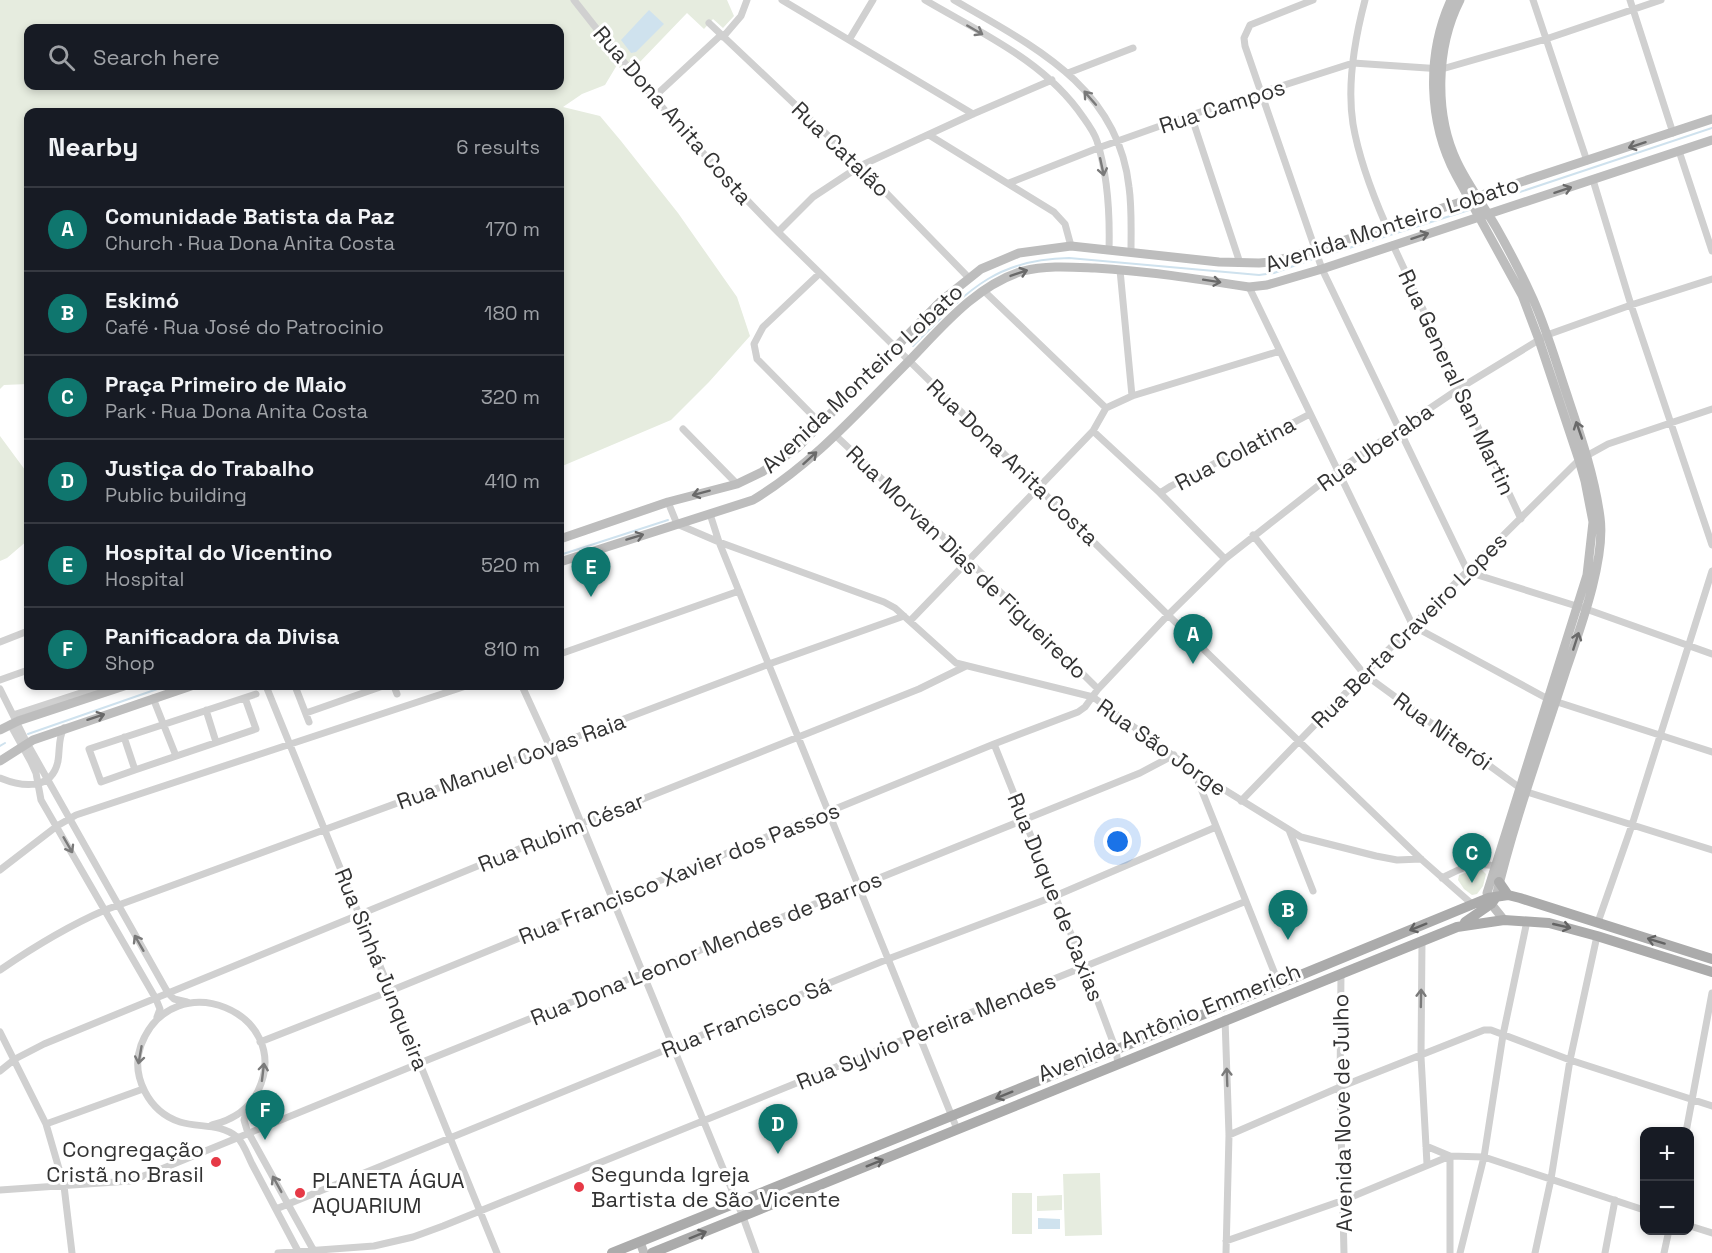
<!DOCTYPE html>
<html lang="en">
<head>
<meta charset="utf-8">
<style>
	body { margin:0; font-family:"Space Grotesk",sans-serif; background:#20242c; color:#f1f3f6 }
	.controls { position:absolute; right:18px; bottom:18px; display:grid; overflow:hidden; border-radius:12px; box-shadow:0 3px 9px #0003 }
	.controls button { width:54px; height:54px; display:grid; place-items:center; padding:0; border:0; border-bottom:2px solid #363941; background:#171b24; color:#f1f3f6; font:30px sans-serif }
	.you { position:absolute; left:1118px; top:842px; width:21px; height:21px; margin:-15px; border:4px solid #fff; border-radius:50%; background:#1a73e8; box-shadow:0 0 0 9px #1a73e833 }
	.badge { display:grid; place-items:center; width:39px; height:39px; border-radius:50%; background:#0f766e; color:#fff; font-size:20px; font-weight:700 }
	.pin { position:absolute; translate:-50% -50px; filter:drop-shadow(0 2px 3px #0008) }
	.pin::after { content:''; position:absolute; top:32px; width:21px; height:18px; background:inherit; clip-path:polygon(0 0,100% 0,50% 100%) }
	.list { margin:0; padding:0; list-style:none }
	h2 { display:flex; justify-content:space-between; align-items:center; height:78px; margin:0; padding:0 24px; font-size:26px }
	h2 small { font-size:20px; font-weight:400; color:#9ea1a6 }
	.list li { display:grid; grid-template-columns:39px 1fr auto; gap:18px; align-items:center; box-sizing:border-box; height:84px; padding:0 24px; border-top:2px solid #363941 }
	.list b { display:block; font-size:22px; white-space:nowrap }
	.list p { margin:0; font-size:20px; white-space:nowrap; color:#9ea1a6 }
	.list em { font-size:20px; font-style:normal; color:#9ea1a6 }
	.icon { flex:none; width:33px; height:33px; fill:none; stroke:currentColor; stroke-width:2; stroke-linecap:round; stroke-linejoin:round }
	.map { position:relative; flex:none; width:1712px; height:1253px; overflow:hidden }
	.search { position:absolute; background:#171b24; box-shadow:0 3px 9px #0003; left:24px; top:24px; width:540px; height:66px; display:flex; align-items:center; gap:15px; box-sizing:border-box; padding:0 21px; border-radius:12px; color:#9ea1a6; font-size:22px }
	.panel { position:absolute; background:#171b24; box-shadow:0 3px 9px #0003; left:24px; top:108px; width:540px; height:582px; border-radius:12px }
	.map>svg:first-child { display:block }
	.green { fill:#e6ecdf; fill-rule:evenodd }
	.water { fill:#cfe2ee }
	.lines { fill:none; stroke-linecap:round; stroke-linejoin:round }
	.stream { stroke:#cfe2ee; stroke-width:2 }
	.street { stroke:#d0d0d0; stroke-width:7 }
	.secondary { stroke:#bdbdbd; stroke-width:9 }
	.primary { stroke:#ababab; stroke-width:10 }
	.oneway { stroke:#7a7a7a }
	.oneway2 { stroke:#6a6a6a }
	.oneway3 { stroke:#636363 }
	.poi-dot { fill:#e63946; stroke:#fff; stroke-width:2 }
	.labels { text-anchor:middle; stroke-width:6; stroke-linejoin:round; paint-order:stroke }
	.street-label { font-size:22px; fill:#333; stroke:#fff }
	.poi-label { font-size:22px; fill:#333; stroke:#fff; text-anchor:start }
</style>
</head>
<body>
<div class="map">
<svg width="1712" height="1253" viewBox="0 0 1712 1253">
	<rect width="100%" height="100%" fill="#fff"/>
	<path class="green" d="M0,0H727L734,16L723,28L713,19L704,29L687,13L637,65L640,69L629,78L617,65L605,85L582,94L563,107L600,116L621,141L678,213L737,297L750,336L709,382L671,420L560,467V112H28V384L4,385L0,389ZM28,28H560V86H28Z
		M0,436L28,474V540L7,558L0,561Z
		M1480,868L1486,874L1483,886L1477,894L1472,895L1464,889L1458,880L1459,875Z
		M1100,1173L1102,1235L1065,1236L1063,1174Z
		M1012,1193H1032V1234H1012Z
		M1062,1195V1210L1037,1211V1196Z"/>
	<path class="water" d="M649,10L664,24L636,52L631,53L621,40Z
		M1038,1218L1060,1219V1229H1038Z"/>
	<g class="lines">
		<path class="stream" d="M1493,201L1712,128
			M1330,254L1469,210
			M913,346C964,295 992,259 1069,258L1259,275L1274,273L1313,259
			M560,555L668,520
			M28,734L166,686
			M0,746L5,743"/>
		<path class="street" d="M574,0C637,81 706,159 778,232L1168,615L1421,859L1472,904
			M782,0L973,114
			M925,0C981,33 1045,61 1083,117C1088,124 1094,132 1097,141C1108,176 1110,214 1109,250
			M954,0C1031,45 1118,86 1129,187C1132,208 1131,230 1131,252
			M1313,0L1250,25L1244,38L1245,46L1322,269L1468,572L1586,609L1712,654
			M1365,0C1355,38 1347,86 1353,124C1359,159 1372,193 1386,225
			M1533,0L1587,161
			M1630,0L1673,133
			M709,23L860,166L969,278
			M723,37L741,16L747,0
			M849,40L873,0
			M1068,73L1133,48
			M654,97L721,35
			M1191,115L1240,263
			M929,135L1054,212L1065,224L1071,246
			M1679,151L1712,251
			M1593,180L1631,305L1712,545
			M1009,183L1098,148L1191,115L1353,63L1442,69L1546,39L1661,0
			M778,232L813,197L860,166L973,114L1052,80
			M1393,245L1521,519
			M1120,270L1132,396
			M819,274L763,327L754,344L757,359L821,424
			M1249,287L1413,626L1548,699L1712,752
			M984,291L1106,408
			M683,429L737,484
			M1093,431L1160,493L1225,559
			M835,435L968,560L1098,689
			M1160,493L1171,486L1310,414
			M668,502L677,524L719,542L884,602L895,608L956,663L1093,697L1194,771L1301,837L1376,856L1397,860L1421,859
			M710,514L719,542L957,1129
			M1253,535L1364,674L1520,788L1527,792L1712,850
			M910,621L1093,431L1106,408L1132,396L1280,351
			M0,642L28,631
			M560,654L739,591
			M0,680L28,670
			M266,686L497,1253
			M295,686L309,722
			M394,686L397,694
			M522,686L550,747L743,1217L756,1253
			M0,689L27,743L168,993L174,999L187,1002
			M153,698L176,756
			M206,710L216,742
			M306,713L383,686
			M13,715L102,686
			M10,724L31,762L36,773L41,800L156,999L160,1009L157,1017
			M124,737L135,770L256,729L245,698
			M994,744L1055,896L1085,967L1116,1050L1118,1064
			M135,770L101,782L89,749L256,694
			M1194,771L1279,984
			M0,778C22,787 52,791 58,761C60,749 58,738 64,728
			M1241,801L1364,674L1579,460L1608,444L1712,409
			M1289,830L1313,891
			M0,870L57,826L76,815L466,686
			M1442,878C1461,868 1474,861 1495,866
			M1598,922L1632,825L1712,571
			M1422,940L1421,1057L1427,1164
			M0,970C35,946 66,927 105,910L550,747L769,664L904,616
			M1341,973L1340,1087L1344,1253
			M1225,1019L1229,1135L1226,1253
			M0,1032L46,1124L64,1186L72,1253
			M260,1042L390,991L994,744L1078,712L1085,707L1098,689L1168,615L1225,559L1337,471L1460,388L1547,335L1631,305L1712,279
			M0,1071L15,1059L44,1044L580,824L919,689L966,666
			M247,1109L244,1120L247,1130L315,1253
			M46,1124L143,1089
			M212,1125C232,1120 249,1110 258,1091C295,1013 173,962 141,1045C130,1076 149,1112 180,1122C199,1128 220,1123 237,1137C243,1142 248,1156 252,1164C268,1194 283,1223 299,1253
			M1686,1132L1712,993
			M1229,1135L1340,1087L1484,1030H1491L1570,1060L1712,1106
			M1426,1146L1450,1156V1253
			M0,1190L130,1181L154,1172L420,1063L1140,773L1174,755
			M276,1209L888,959L1055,896L1216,827
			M1690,1226L1712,1233
			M1226,1241L1344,1200L1450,1156L1484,1157L1644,1210
			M278,1253L374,1246L413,1237L443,1226L1244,902
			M1460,1253L1484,1157L1503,1035L1527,921
			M1535,1253L1551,1179L1570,1060L1597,936
			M1605,1253L1615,1200
			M1664,1253L1669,1230"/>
		<path class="secondary" d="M1451,0C1426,55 1428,122 1456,175L1522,295L1539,340L1579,460L1585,481L1593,522L1587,575L1487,893L1492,905L1504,920
			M1460,0C1436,47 1434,114 1457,162C1468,185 1483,205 1496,227C1509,250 1522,275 1533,299C1546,328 1555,359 1565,389C1579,431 1594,473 1600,517C1606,559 1580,629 1566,670C1542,745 1514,820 1496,897
			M560,539L668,502L737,484L762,472L797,448L941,301L981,269L1019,253L1071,246L1219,262L1259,263L1271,262L1315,250L1712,119
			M560,562L753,500C813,464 860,410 909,361C941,328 976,285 1023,271C1046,265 1072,267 1095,268C1147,271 1198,279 1249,287L1267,285L1322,269L1712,140
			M0,730L18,721L124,686
			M0,761L33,740L191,686
			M640,1242L644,1253"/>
		<path class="primary" d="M1499,882L1508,895
			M1465,922L1491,904L1496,897
			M612,1253L1291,979L1488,898L1508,895L1520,898L1712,959
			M652,1253L1457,927L1504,920L1549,923L1597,936L1712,972"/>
	</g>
	<defs><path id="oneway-shaft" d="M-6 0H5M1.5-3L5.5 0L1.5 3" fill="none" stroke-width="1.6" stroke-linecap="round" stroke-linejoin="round" transform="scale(1.5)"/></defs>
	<g class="oneway">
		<use href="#oneway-shaft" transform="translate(975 30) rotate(30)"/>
		<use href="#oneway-shaft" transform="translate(1090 98) rotate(-131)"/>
		<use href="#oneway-shaft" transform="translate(1102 167) rotate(78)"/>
		<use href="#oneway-shaft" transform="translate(68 845) rotate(60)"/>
		<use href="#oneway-shaft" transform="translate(139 943) rotate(-120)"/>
		<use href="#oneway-shaft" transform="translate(1421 998) rotate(-89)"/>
		<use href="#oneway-shaft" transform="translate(140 1055) rotate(100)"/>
		<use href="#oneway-shaft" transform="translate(263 1072) rotate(-83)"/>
		<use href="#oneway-shaft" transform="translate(1227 1077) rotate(-92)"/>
		<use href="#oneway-shaft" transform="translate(277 1184) rotate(-119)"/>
	</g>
	<g class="oneway2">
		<use href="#oneway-shaft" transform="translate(1637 145) rotate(162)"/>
		<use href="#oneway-shaft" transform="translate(1563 190) rotate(-18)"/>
		<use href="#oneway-shaft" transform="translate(1420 236) rotate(-18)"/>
		<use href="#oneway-shaft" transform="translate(1019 273) rotate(-19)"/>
		<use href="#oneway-shaft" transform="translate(1212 281) rotate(9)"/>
		<use href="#oneway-shaft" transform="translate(1579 430) rotate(-109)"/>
		<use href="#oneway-shaft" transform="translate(810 458) rotate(-42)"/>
		<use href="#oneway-shaft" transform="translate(701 493) rotate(165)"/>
		<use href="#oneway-shaft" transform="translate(635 537) rotate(-17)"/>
		<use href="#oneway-shaft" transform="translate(1576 641) rotate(-72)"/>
		<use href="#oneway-shaft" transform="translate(96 717) rotate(-18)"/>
	</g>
	<g class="oneway3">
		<use href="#oneway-shaft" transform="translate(1562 926) rotate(13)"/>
		<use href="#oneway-shaft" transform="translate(1418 927) rotate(158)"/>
		<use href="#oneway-shaft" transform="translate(1656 941) rotate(-163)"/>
		<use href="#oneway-shaft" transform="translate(1004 1095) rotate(158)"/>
		<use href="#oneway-shaft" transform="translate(875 1163) rotate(-22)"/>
		<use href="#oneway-shaft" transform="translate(698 1235) rotate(-22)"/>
	</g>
	<g class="poi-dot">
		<circle cx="216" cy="1162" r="6"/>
		<circle cx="579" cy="1187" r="6"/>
		<circle cx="300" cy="1193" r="6"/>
	</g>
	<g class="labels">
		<g class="street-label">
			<text transform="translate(1222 106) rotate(-18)" y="8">Rua Campos</text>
			<text transform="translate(673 115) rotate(49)" y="8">Rua Dona Anita Costa</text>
			<text transform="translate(841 149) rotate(44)" y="8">Rua Catalão</text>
			<text transform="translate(1392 224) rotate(-18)" y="8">Avenida Monteiro Lobato</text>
			<text transform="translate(862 378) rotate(-43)" y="8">Avenida Monteiro Lobato</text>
			<text transform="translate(1457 382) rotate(65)" y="8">Rua General San Martin</text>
			<text transform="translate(1375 447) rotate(-35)" y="8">Rua Uberaba</text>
			<text transform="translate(1235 453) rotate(-28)" y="8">Rua Colatina</text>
			<text transform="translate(1013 462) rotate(44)" y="8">Rua Dona Anita Costa</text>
			<text transform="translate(967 562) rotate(44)" y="8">Rua Morvan Dias de Figueiredo</text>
			<text transform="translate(1409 630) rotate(-45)" y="8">Rua Berta Craveiro Lopes</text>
			<text transform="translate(1443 731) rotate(36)" y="8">Rua Niterói</text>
			<text transform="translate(1162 747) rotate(35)" y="8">Rua São Jorge</text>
			<text transform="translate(511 761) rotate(-20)" y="8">Rua Manuel Covas Raia</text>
			<text transform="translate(561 832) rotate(-22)" y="8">Rua Rubim César</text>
			<text transform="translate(679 873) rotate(-22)" y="8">Rua Francisco Xavier dos Passos</text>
			<text transform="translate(1056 897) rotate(68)" y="8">Rua Duque de Caxias</text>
			<text transform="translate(706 948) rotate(-22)" y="8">Rua Dona Leonor Mendes de Barros</text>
			<text transform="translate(382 969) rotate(68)" y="8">Rua Sinhá Junqueira</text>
			<text transform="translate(746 1017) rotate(-22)" y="8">Rua Francisco Sá</text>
			<text transform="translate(1169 1022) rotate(-22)" y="8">Avenida Antônio Emmerich</text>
			<text transform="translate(926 1031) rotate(-22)" y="8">Rua Sylvio Pereira Mendes</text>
			<text transform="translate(1342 1113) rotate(-91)" y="8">Avenida Nove de Julho</text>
		</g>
		<g class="poi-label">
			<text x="204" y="1157" text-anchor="end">Congregação<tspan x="204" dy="25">Cristã no Brasil</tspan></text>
			<text x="591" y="1182">Segunda Igreja<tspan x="591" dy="25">Bartista de São Vicente</tspan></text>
			<text x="312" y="1188">PLANETA ÁGUA<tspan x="312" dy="25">AQUARIUM</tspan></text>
		</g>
	</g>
</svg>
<div class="controls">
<button>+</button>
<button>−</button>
</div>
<div class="you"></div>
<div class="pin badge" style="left:1193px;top:664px">A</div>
<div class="pin badge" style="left:1288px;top:940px">B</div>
<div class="pin badge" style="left:1472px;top:883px">C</div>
<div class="pin badge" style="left:778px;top:1154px">D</div>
<div class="pin badge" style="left:591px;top:597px">E</div>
<div class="pin badge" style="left:265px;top:1140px">F</div>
<div class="search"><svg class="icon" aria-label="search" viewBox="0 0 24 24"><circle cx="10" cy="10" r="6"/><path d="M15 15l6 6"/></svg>Search here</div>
<section class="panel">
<h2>Nearby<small>6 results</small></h2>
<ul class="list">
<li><span class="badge">A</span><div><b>Comunidade Batista da Paz</b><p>Church · Rua Dona Anita Costa</p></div><em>170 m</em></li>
<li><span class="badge">B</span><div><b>Eskimó</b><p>Café · Rua José do Patrocinio</p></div><em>180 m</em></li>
<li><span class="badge">C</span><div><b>Praça Primeiro de Maio</b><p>Park · Rua Dona Anita Costa</p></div><em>320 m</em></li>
<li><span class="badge">D</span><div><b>Justiça do Trabalho</b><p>Public building</p></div><em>410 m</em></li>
<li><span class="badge">E</span><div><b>Hospital do Vicentino</b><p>Hospital</p></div><em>520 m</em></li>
<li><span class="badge">F</span><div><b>Panificadora da Divisa</b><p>Shop</p></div><em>810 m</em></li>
</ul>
</section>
</div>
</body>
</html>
